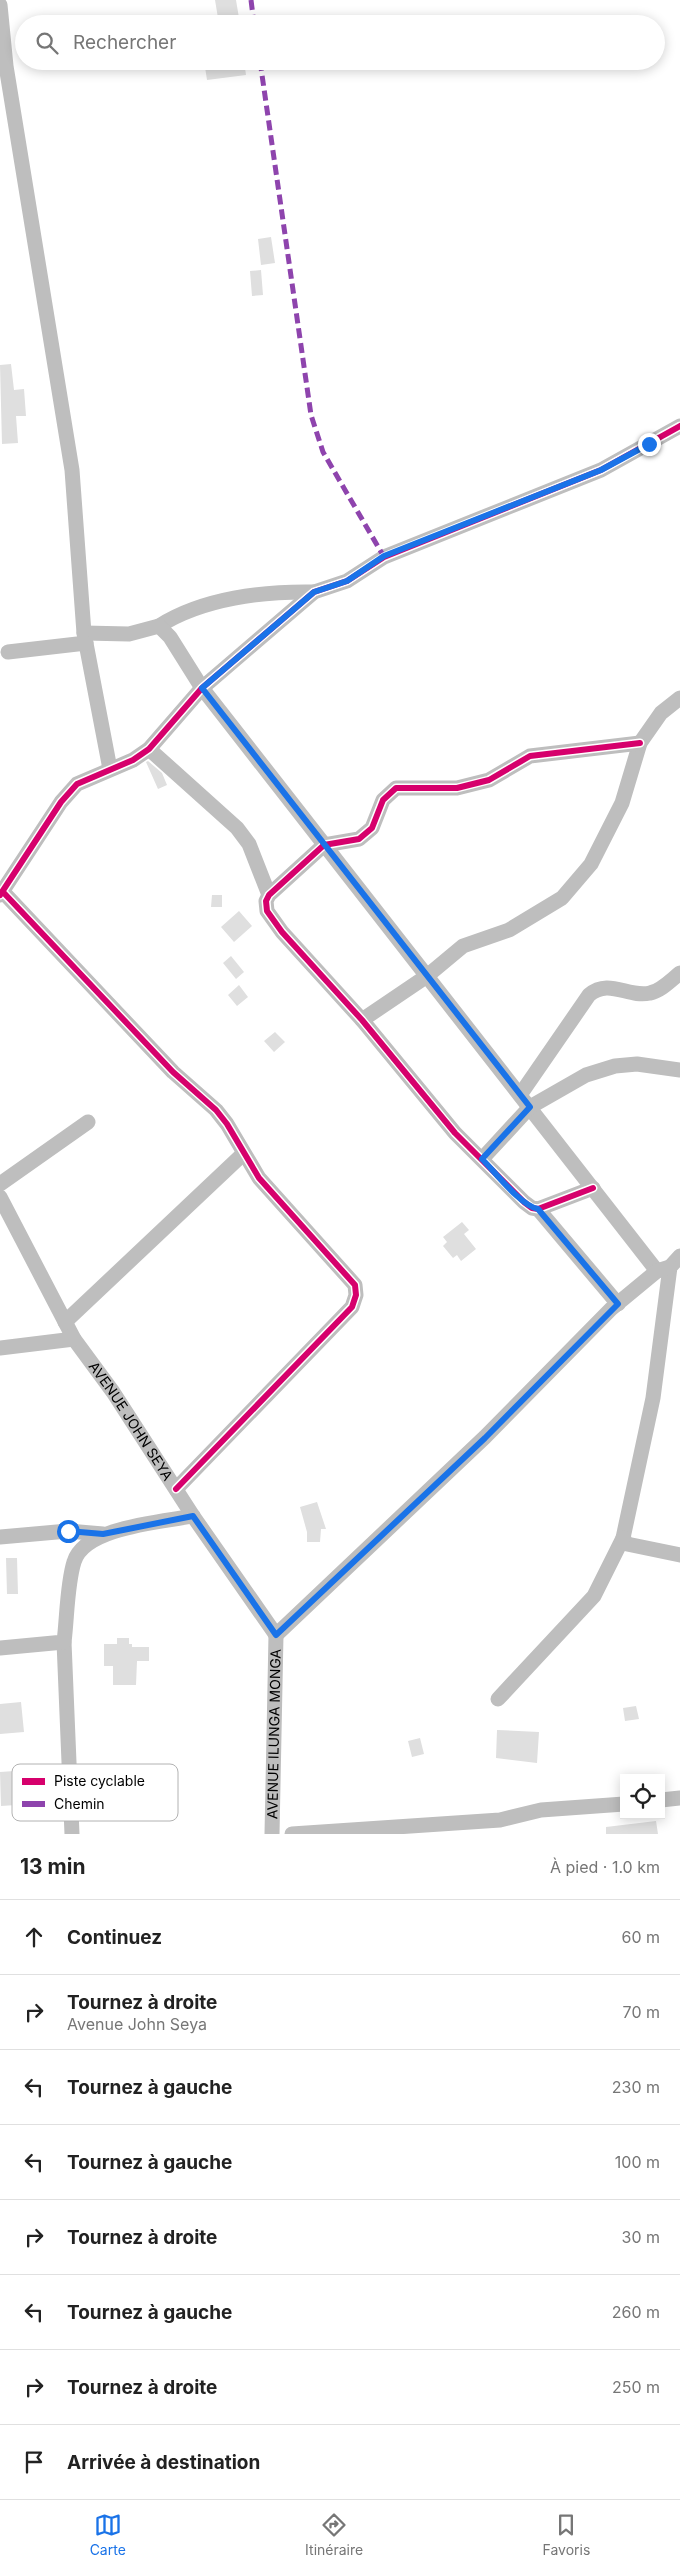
<!DOCTYPE html>
<html lang="fr">
<head>
<meta charset="utf-8">
<style>
	body { margin:0; font-family:Inter,sans-serif; background:#f6f6f6; color:#222 }
	.controls { position:absolute; right:15px; bottom:15px; display:grid; overflow:hidden; border-radius:0px; box-shadow:0 2px 12px #0003 }
	.controls button { width:45px; height:45px; display:grid; place-items:center; padding:0; border:0; border-bottom:1px solid #e0e0e0; background:#fff; color:#222; font:25px sans-serif }
	.stop { position:absolute; width:15px; height:15px; margin:-11px; border:4px solid #1a73e8; border-radius:50%; background:#fff }
	.stop.end { background:#1a73e8; border-color:#fff; box-shadow:0 1px 5px #0008 }
	.list { margin:0; padding:0; list-style:none }
	h2 { display:flex; justify-content:space-between; align-items:center; height:65px; margin:0; padding:0 20px; font-size:21px }
	h2 small { font-size:16px; font-weight:400; color:#767676 }
	.list li { display:grid; grid-template-columns:32px 1fr auto; gap:15px; align-items:center; box-sizing:border-box; height:75px; padding:0 20px; border-top:1px solid #e0e0e0 }
	.list b { display:block; font-size:19px; white-space:nowrap }
	.list p { margin:0; font-size:16px; white-space:nowrap; color:#767676 }
	.list em { font-size:16px; font-style:normal; color:#767676 }
	.icon { flex:none; width:28px; height:28px; fill:none; stroke:currentColor; stroke-width:2; stroke-linecap:round; stroke-linejoin:round }
	.map { position:relative; flex:none; width:680px; height:1834px; overflow:hidden }
	.search { position:absolute; background:#fff; box-shadow:0 2px 12px #0003; left:15px; right:15px; top:15px; height:55px; display:flex; align-items:center; gap:12px; box-sizing:border-box; padding:0 18px; border-radius:28px; color:#767676; font-size:19px }
	.sheet { height:665px; background:#fff }
	nav { display:flex; justify-content:space-around; align-items:center; box-sizing:border-box; height:70px; border-top:1px solid #e0e0e0; background:#fff; font-size:14px; color:#767676 }
	nav a { display:grid; justify-items:center; gap:2px }
	nav .on { color:#1a73e8 }
	.map>svg:first-child { display:block }
	.building { fill:#dfdfdf }
	.lines { fill:none; stroke-linecap:round; stroke-linejoin:round }
	.minor { stroke:#bebebe; stroke-width:15 }
	.quiet { stroke:#8e44ad; stroke-width:5; stroke-dasharray:10 5; stroke-linecap:butt }
	.cycleway-casing { stroke:#fff; stroke-width:9 }
	.cycleway { stroke:#d6006c; stroke-width:6 }
	.route { stroke:#1a73e8; stroke-width:6 }
	.labels { text-anchor:middle; stroke-width:5; stroke-linejoin:round; paint-order:stroke }
	.street-label { font-size:14px; fill:#000; stroke:#fff }
	.key { fill:#fff; stroke:#b2b2b2; stroke-width:1 }
	.key-label { font-size:14px; fill:#000 }
</style>
</head>
<body>
<div class="map">
<svg width="680" height="1834" viewBox="0 0 680 1834">
	<rect width="100%" height="100%" fill="#fff"/>
	<path class="building" d="M215,0H236L240,24H219Z
		M224,61H244L246,75L207,80L205,67L224,64Z
		M271,237L275,263L261,265L258,239Z
		M261,270L263,295L252,296L250,271Z
		M11,364L14,390L24,389L26,416H16L18,443L2,444L0,365Z
		M148,761L162,773L167,785L158,789L146,762Z
		M212,895H222V907H211Z
		M239,911L252,926L234,942L221,927Z
		M231,956L244,972L236,979L223,963Z
		M239,985L248,997L237,1006L228,995Z
		M275,1032L285,1042L274,1052L264,1041Z
		M462,1222L469,1230L464,1234L476,1249L461,1261L457,1255L453,1258L443,1246L447,1242L443,1237Z
		M317,1502L326,1529H321L320,1542H307V1532L300,1507Z
		M6,1558H17L18,1594H7Z
		M117,1638H129V1644H132V1647H149V1661H137L136,1685H113V1666H104V1644H117Z
		M21,1702L24,1732L0,1734V1704Z
		M636,1706L639,1719L625,1721L623,1708Z
		M497,1730L539,1732L537,1763L496,1758Z
		M420,1738L424,1754L412,1757L408,1741Z
		M29,1770L32,1798L16,1799V1805L1,1806L0,1772Z
		M656,1821L658,1834H606V1827Z"/>
	<g class="lines">
		<g class="minor">
			<path d="M0,5L6,66L72,470L84,633L110,769"/>
			<path d="M159,626C203,598 264,591 314,592"/>
			<path d="M84,633L129,634L159,626L170,637L202,688L657,1271"/>
			<path d="M8,652L86,643"/>
			<path d="M149,749L237,828L249,844L269,895"/>
			<path d="M3,892L173,1072L216,1110L227,1124L259,1178L355,1285L356,1295L352,1307L176,1489"/>
			<path d="M0,895L61,802L77,784L133,760L149,749L202,688L314,592L347,581L384,557L601,470L680,426"/>
			<path d="M362,1020L427,976L463,946L509,930L562,898L591,864L622,803L640,743L661,713L680,698"/>
			<path d="M520,1095L589,995C609,978 628,998 650,993C661,991 671,980 680,973"/>
			<path d="M482,1159L530,1107L586,1075L615,1066L637,1064L680,1070"/>
			<path d="M0,1184L88,1122"/>
			<path d="M593,1188L538,1209L532,1208L524,1202L455,1133L362,1020L282,932L267,911L266,901L269,895L324,845L359,839L372,828L383,800L396,788H457L489,780L530,756L640,743"/>
			<path id="s1" d="M0,1197L74,1339L113,1392L193,1516L276,1635"/>
			<path d="M538,1209L618,1304"/>
			<path d="M680,1256L670,1267L653,1398L623,1538L627,1544L680,1555"/>
			<path d="M65,1322L243,1154"/>
			<path d="M0,1348L74,1339"/>
			<path d="M0,1537L68,1531L103,1534"/>
			<path d="M276,1635L485,1437L611,1309L657,1271L670,1267"/>
			<path d="M64,1642L72,1834"/>
			<path d="M0,1648L64,1642C67,1619 67,1584 74,1562C84,1527 162,1522 193,1516"/>
			<path d="M498,1699L594,1596L623,1538"/>
			<path d="M661,1800L680,1798"/>
			<path id="s2" d="M272,1834L276,1635"/>
			<path d="M292,1834L500,1820L541,1810L624,1804"/>
		</g>
		<path class="quiet" d="M251,0L254,24
			M260,61L311,415L323,452L384,557"/>
		<g class="cycleway-casing">
			<path id="cycleway" d="M3,892L173,1072L216,1110L227,1124L259,1178L355,1285L356,1295L352,1307L176,1489
				M0,895L61,802L77,784L133,760L149,749L202,688L314,592L347,581L384,557L601,470L680,426
				M593,1188L538,1209L532,1208L524,1202L455,1133L362,1020L282,932L267,911L266,901L269,895L324,845L359,839L372,828L383,800L396,788H457L489,780L530,756L640,743"/>
		</g>
		<use href="#cycleway" class="cycleway"/>
	</g>
	<g class="lines">
		<path class="route" d="M68,1531L103,1534L193,1516L276,1635L485,1438L618,1304L538,1209C521,1206 495,1172 482,1159L530,1107L202,688L314,592L347,581L384,556L601,470L649,444"/>
	</g>
	<g class="labels">
		<g class="street-label">
			<text dy="5" stroke="none"><textPath href="#s1" startOffset="260">AVENUE JOHN SEYA</textPath></text>
			<text dy="5" stroke="none"><textPath href="#s2" startOffset="100">AVENUE ILUNGA MONGA</textPath></text>
		</g>
	</g>
	<rect x="12" y="1764" width="166" height="57" rx="8" class="key"/>
	<rect x="22" y="1778" width="23" height="7" fill="#d6006c"/>
	<rect x="22" y="1801" width="23" height="6" fill="#8e44ad"/>
	<g class="key-label">
		<text x="54" y="1786">Piste cyclable</text>
		<text x="54" y="1809">Chemin</text>
	</g>
</svg>
<div class="controls">
<button><svg class="icon" aria-label="locate" viewBox="0 0 24 24"><circle cx="12" cy="12" r="6"/><path d="M12 2v4M12 18v4M2 12h4M18 12h4"/></svg></button>
</div>
<div class="stop" style="left:68px;top:1531px"></div>
<div class="stop end" style="left:649px;top:444px"></div>
<div class="search"><svg class="icon" aria-label="search" viewBox="0 0 24 24"><circle cx="10" cy="10" r="6"/><path d="M15 15l6 6"/></svg>Rechercher</div>
</div>
<section class="sheet">
<h2>13 min<small>À pied · 1.0 km</small></h2>
<ul class="list">
<li><svg class="icon" aria-label="ahead" viewBox="0 0 24 24"><path d="M12 20V5M6 11l6-6 6 6"/></svg><div><b>Continuez</b></div><em>60 m</em></li>
<li><svg class="icon" aria-label="right" viewBox="0 0 24 24"><path d="M7 20v-9h11M14 6l5 5-5 5"/></svg><div><b>Tournez à droite</b><p>Avenue John Seya</p></div><em>70 m</em></li>
<li><svg class="icon" aria-label="left" viewBox="0 0 24 24"><path d="M17 20v-9H6M10 6l-5 5 5 5"/></svg><div><b>Tournez à gauche</b></div><em>230 m</em></li>
<li><svg class="icon" aria-label="left" viewBox="0 0 24 24"><path d="M17 20v-9H6M10 6l-5 5 5 5"/></svg><div><b>Tournez à gauche</b></div><em>100 m</em></li>
<li><svg class="icon" aria-label="right" viewBox="0 0 24 24"><path d="M7 20v-9h11M14 6l5 5-5 5"/></svg><div><b>Tournez à droite</b></div><em>30 m</em></li>
<li><svg class="icon" aria-label="left" viewBox="0 0 24 24"><path d="M17 20v-9H6M10 6l-5 5 5 5"/></svg><div><b>Tournez à gauche</b></div><em>260 m</em></li>
<li><svg class="icon" aria-label="right" viewBox="0 0 24 24"><path d="M7 20v-9h11M14 6l5 5-5 5"/></svg><div><b>Tournez à droite</b></div><em>250 m</em></li>
<li><svg class="icon" aria-label="arrive" viewBox="0 0 24 24"><path d="M6 21V4h12l-3 4 3 4H6"/></svg><div><b>Arrivée à destination</b></div></li>
</ul>
</section>
<nav>
<a class="on"><svg class="icon" aria-label="map" viewBox="0 0 24 24"><path d="M3 6l6-2 6 2 6-2v14l-6 2-6-2-6 2zM9 4v14M15 6v14"/></svg>Carte</a>
<a><svg class="icon" aria-label="directions" viewBox="0 0 24 24"><path d="M12 3l9 9-9 9-9-9zM9 14v-3h6M13 9l2 2-2 2"/></svg>Itinéraire</a>
<a><svg class="icon" aria-label="saved" viewBox="0 0 24 24"><path d="M7 4h10v16l-5-4-5 4z"/></svg>Favoris</a>
</nav>
</body>
</html>
